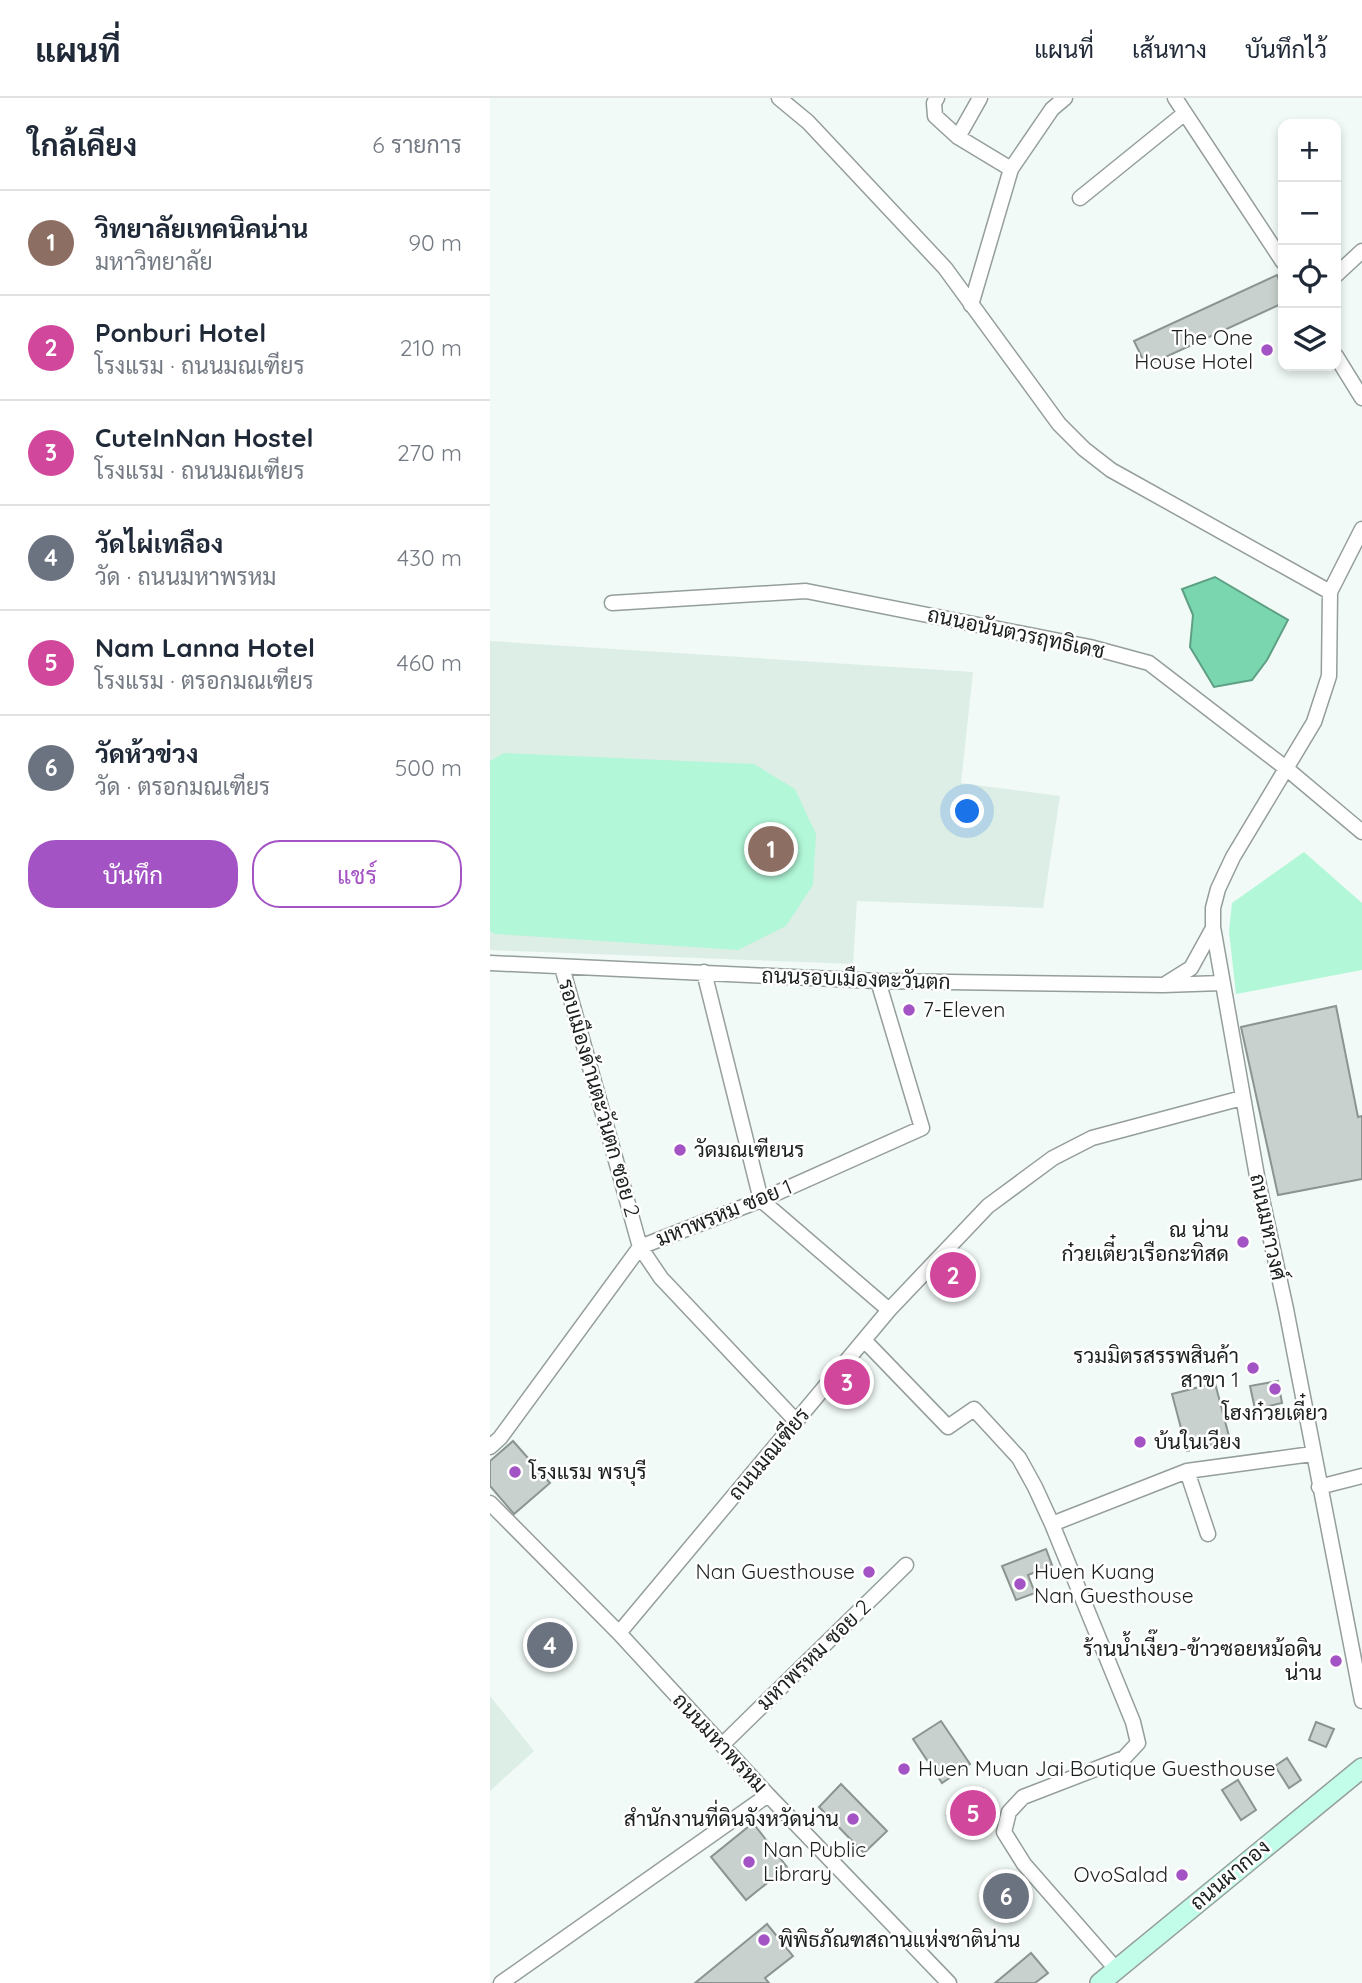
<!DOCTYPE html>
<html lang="th">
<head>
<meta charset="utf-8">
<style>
	body { margin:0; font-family:Quicksand,Sarabun,sans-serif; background:#f6f6f7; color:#1f2937 }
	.controls { position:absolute; right:21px; top:21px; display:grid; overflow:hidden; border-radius:14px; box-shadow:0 4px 10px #0003 }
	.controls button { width:63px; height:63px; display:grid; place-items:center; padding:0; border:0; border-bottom:2px solid #e0e1e3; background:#fff; color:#1f2937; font:35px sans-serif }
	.you { position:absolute; left:478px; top:714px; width:24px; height:24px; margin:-18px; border:5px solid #fff; border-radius:50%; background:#1a73e8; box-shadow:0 0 0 10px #1a73e833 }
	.badge { display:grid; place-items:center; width:46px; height:46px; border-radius:50%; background:#a353c4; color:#fff; font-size:23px; font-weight:700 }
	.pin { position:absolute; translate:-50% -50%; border:4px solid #fff; box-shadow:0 2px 7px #0006 }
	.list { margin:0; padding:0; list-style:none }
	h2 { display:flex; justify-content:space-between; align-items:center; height:91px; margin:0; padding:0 28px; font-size:30px }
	h2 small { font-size:23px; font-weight:400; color:#747a83 }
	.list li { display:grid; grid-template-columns:46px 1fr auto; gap:21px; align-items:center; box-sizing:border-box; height:105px; padding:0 28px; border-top:2px solid #e0e1e3 }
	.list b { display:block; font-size:26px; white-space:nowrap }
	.list p { margin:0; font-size:23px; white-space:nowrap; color:#747a83 }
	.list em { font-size:23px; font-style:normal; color:#747a83 }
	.actions { display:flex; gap:14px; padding:21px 28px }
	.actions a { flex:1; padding:16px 0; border:2px solid #a353c4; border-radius:28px; text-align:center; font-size:24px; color:#a353c4 }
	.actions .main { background:#a353c4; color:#fff }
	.icon { flex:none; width:38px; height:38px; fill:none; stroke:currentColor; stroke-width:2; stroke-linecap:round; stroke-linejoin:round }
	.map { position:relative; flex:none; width:872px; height:1885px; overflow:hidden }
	header { display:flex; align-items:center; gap:42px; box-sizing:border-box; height:98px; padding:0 35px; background:#fff; border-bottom:2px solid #e0e1e3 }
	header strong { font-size:33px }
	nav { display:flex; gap:38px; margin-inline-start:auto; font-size:24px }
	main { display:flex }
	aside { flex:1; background:#fff }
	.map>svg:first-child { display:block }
	.built { fill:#ddeee6 }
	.green { fill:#b2f7d8 }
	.water { fill:#7ad6af; stroke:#5e9f83; stroke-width:2 }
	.building { fill:#c8d1cd; stroke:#8b9490; stroke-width:2 }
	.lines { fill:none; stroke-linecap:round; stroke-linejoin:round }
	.street-casing { stroke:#959e9a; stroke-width:17 }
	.secondary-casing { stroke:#959e9a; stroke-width:22 }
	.street { stroke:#fff; stroke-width:14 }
	.secondary { stroke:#c2fdea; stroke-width:19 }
	.poi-dot { fill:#a353c4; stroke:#fff; stroke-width:2.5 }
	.labels { text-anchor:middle; stroke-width:5; stroke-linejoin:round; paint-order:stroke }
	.poi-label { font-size:21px; fill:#1b1f1d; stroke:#fff; text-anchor:start }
	.street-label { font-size:21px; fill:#1b1f1d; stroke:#fff }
</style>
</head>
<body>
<header>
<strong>แผนที่</strong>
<nav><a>แผนที่</a><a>เส้นทาง</a><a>บันทึกไว้</a></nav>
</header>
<main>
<aside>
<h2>ใกล้เคียง<small>6 รายการ</small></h2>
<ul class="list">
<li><span class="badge" style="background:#8d6e63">1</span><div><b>วิทยาลัยเทคนิคน่าน</b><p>มหาวิทยาลัย</p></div><em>90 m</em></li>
<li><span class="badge" style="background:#d1479c">2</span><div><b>Ponburi Hotel</b><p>โรงแรม · ถนนมณเฑียร</p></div><em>210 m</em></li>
<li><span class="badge" style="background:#d1479c">3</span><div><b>CuteInNan Hostel</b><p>โรงแรม · ถนนมณเฑียร</p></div><em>270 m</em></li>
<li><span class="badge" style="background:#6b7280">4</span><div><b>วัดไผ่เทลือง</b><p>วัด · ถนนมหาพรหม</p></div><em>430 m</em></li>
<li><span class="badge" style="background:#d1479c">5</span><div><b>Nam Lanna Hotel</b><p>โรงแรม · ตรอกมณเฑียร</p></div><em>460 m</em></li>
<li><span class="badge" style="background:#6b7280">6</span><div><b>วัดห้วข่วง</b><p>วัด · ตรอกมณเฑียร</p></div><em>500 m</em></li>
</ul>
<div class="actions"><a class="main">บันทึก</a><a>แชร์</a></div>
</aside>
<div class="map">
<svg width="872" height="1885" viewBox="0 0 872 1885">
	<rect width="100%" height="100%" fill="#f1faf6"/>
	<path class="built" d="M0,543L483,574L471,685L570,698L553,810L367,803L363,866L0,852Z
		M0,1598L44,1653L0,1693Z"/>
	<path class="green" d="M14,655L264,666L305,691L326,736L323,787L296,828L248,852L5,836L0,833V663Z
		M814,754L872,805V872L746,896L739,833L742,805Z"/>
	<path class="water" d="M725,479L798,522L777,562L762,582L724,589L700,549L703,517L692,491Z"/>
	<path class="building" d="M787,177L793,191V205L656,268L644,243Z
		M846,908L868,1019L872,1018V1081L788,1097L751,929Z
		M468,1156L482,1173L474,1180L481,1188L467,1200L447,1175Z
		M788,1283L792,1305L765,1311L760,1288Z
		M725,1285L740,1342L697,1353L682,1296Z
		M23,1343L60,1385L24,1416L0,1388V1363Z
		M556,1451L562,1467L538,1477L545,1495L526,1502L512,1468Z
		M451,1623L480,1666L452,1685L423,1641Z
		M826,1624L844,1631L836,1649L819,1642Z
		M797,1660L811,1682L799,1690L785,1668Z
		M748,1682L766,1712L751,1722L732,1692Z
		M351,1686L397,1733L374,1755L329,1709Z
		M493,1691L508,1712L473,1739L457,1718Z
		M263,1725L297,1769L256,1802L221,1759Z
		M277,1826L303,1858L275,1880L279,1885H205Z
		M541,1855L558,1875L545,1885H505Z"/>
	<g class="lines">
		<g class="street-casing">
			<path id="street" d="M289,0L318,24L455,170L569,326L594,351L621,372L840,494
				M447,0L444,5L445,18L468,39L521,71
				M685,0L793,164
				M468,39L490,0
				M590,100L695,15
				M846,177L872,153
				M481,207L521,71L562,11L575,0
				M846,258L872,300
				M872,431L840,494L839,578L824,624L743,759L728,791L723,810V829L767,1078L796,1211L872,1603
				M122,505L316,493L600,549L659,565L797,671L872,734
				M0,865L388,883L673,887L732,885
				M72,869L150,1149L171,1180L306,1323
				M214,874L271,1102L399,1212
				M677,885L701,870L723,830
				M374,1242L458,1329L484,1311L529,1360L545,1389L562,1426L643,1624L648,1645L634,1660L533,1699L519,1714L514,1734L534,1766L626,1871
				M0,1349L10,1340L150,1149L271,1102L432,1030L388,883
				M697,1373L718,1436
				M829,1389L872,1378
				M0,1405L129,1535L278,1697L459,1885
				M562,1426L697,1373L822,1356
				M129,1535L399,1212L498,1108L563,1060L602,1040L752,1000
				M232,1647L416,1467
				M11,1885L278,1697"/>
		</g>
		<g class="secondary-casing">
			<path id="secondary" d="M610,1885L872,1670"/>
		</g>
		<use href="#street" class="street"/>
		<use href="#secondary" class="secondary"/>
	</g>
	<g class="poi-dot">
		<circle cx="777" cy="252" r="7"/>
		<circle cx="419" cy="912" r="7"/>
		<circle cx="190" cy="1052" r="7"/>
		<circle cx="753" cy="1144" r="7"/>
		<circle cx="763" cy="1270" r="7"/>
		<circle cx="785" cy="1291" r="7"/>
		<circle cx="650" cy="1344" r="7"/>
		<circle cx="25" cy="1374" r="7"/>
		<circle cx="379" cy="1474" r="7"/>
		<circle cx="530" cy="1486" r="7"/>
		<circle cx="846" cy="1563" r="7"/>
		<circle cx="414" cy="1671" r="7"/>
		<circle cx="363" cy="1721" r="7"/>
		<circle cx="259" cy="1764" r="7"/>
		<circle cx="692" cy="1777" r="7"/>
		<circle cx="274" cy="1842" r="7"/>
	</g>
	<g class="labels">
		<g class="poi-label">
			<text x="763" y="247" text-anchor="end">The One<tspan x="763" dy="24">House Hotel</tspan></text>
			<text x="433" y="919">7-Eleven</text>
			<text x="204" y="1059">วัดมณเฑียนร</text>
			<text x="739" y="1139" text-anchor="end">ณ น่าน<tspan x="739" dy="24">ก๋วยเตี๋ยวเรือกะทิสด</tspan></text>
			<text x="749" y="1265" text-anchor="end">รวมมิตรสรรพสินค้า<tspan x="749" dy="24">สาขา 1</tspan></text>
			<text x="785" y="1322" text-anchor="middle">โฮงก๋วยเตี๋ยว</text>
			<text x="664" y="1351">บ้นในเวียง</text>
			<text x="39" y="1381">โรงแรม พรบุรี</text>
			<text x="365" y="1481" text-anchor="end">Nan Guesthouse</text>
			<text x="544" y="1481">Huen Kuang<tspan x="544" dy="24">Nan Guesthouse</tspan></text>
			<text x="832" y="1558" text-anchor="end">ร้านน้ำเงี๊ยว-ข้าวซอยหม้อดิน<tspan x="832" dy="24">น่าน</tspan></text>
			<text x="428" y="1678">Huen Muan Jai Boutique Guesthouse</text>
			<text x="349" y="1728" text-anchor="end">สำนักงานที่ดินจังหวัดน่าน</text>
			<text x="273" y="1759">Nan Public<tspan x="273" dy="24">Library</tspan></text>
			<text x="678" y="1784" text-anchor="end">OvoSalad</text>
			<text x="288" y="1849">พิพิธภัณฑสถานแห่งชาติน่าน</text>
		</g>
		<g class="street-label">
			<text transform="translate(526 535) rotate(12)" y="7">ถนนอนันตวรฤทธิเดช</text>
			<text transform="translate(366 881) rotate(2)" y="7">ถนนรอบเมืองตะวันตก</text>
			<text transform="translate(109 1000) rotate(74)" y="7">รอบเมืองด้านตะวันตก ซอย 2</text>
			<text transform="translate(234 1115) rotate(-22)" y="7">มหาพรหม ซอย 1</text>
			<text transform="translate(778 1129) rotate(78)" y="7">ถนนมหาวงศ์</text>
			<text transform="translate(279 1356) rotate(-50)" y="7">ถนนมณเฑียร</text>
			<text transform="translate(324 1557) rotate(-44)" y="7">มหาพรหม ซอย 2</text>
			<text transform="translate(230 1645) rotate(47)" y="7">ถนนมหาพรหม</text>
			<text transform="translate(740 1777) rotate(-40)" y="7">ถนนผากอง</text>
		</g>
	</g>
</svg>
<div class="controls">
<button>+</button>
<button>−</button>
<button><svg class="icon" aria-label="locate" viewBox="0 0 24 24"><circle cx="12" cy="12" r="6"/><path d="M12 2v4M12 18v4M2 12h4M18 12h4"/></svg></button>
<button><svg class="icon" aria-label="layers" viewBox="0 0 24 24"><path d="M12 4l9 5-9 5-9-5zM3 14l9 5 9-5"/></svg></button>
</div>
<div class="you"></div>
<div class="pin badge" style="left:281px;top:751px;background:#8d6e63">1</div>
<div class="pin badge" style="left:463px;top:1177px;background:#d1479c">2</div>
<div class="pin badge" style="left:357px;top:1284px;background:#d1479c">3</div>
<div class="pin badge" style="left:60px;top:1547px;background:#6b7280">4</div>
<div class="pin badge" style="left:483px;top:1715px;background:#d1479c">5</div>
<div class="pin badge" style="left:516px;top:1798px;background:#6b7280">6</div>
</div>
</main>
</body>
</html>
